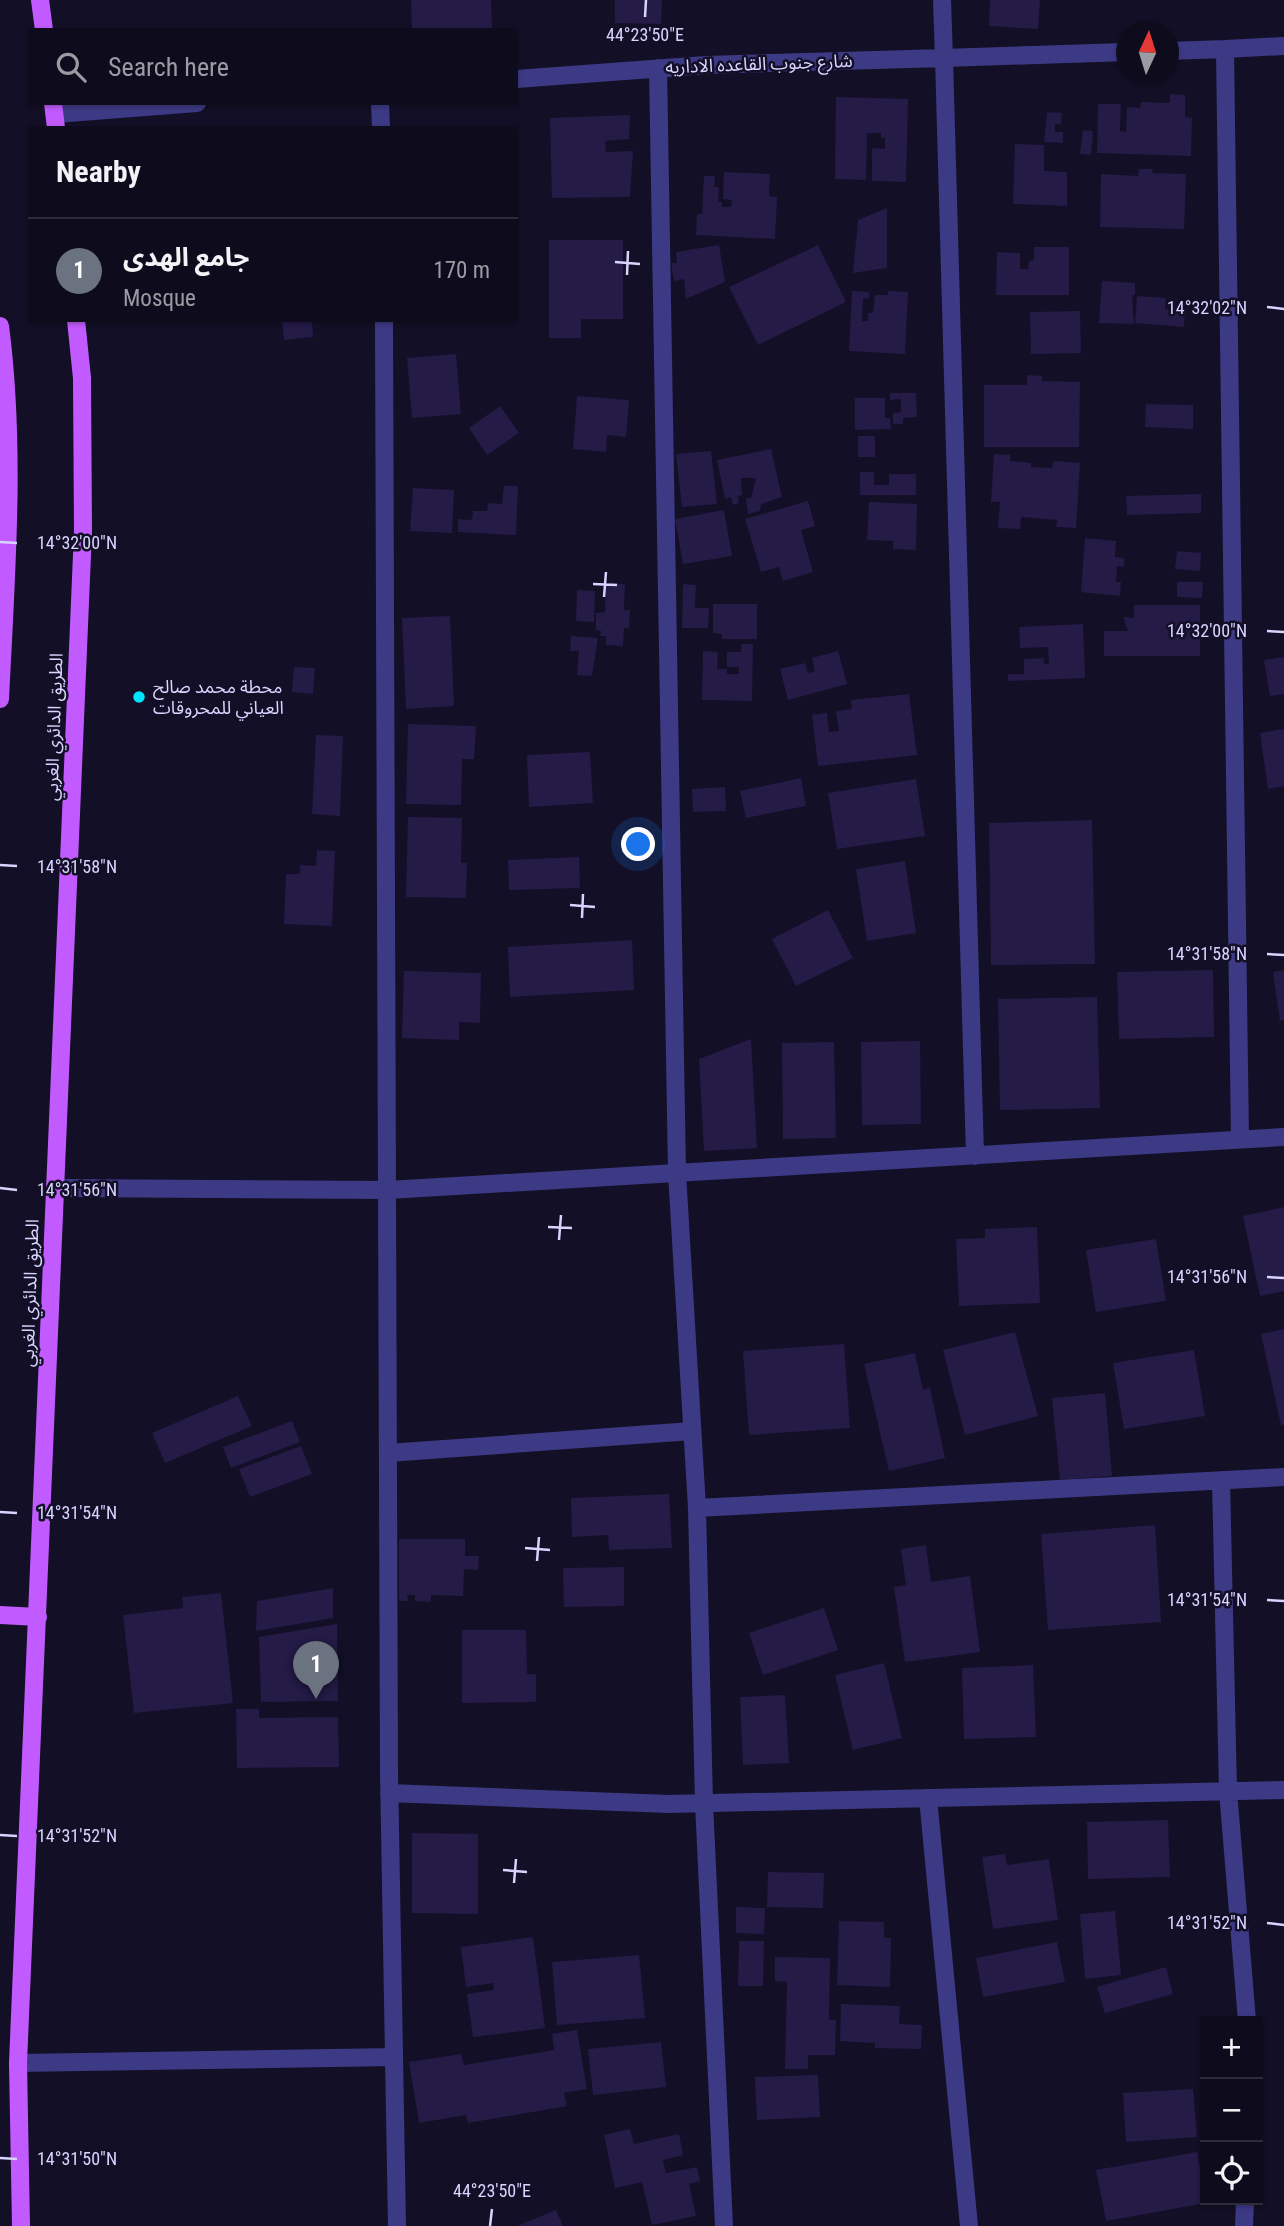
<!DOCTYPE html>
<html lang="en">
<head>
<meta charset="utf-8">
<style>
	body { margin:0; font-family:"Roboto Condensed","Noto Sans Arabic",sans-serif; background:#1c1929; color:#f1f3f6 }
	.controls { position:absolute; right:21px; bottom:21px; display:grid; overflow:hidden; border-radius:0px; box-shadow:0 2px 5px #0004 }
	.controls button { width:63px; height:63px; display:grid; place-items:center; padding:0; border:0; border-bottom:2px solid #2e2b3b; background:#0e0b1c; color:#f1f3f6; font:35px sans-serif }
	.compass { position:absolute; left:1116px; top:21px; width:63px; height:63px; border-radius:50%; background:#0e0b1c; box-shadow:0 2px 5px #0004; rotate:4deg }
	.you { position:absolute; left:639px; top:845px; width:24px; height:24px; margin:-18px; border:5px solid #fff; border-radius:50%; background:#1a73e8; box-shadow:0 0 0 10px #1a73e833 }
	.badge { display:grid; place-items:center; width:46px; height:46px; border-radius:50%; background:#00e5ff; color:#fff; font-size:23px; font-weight:700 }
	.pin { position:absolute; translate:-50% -58px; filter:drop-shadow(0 2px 4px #0008) }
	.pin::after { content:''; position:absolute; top:37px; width:24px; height:21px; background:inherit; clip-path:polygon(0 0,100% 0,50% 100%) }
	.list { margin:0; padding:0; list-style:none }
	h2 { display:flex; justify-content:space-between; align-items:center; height:91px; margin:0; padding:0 28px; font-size:30px }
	h2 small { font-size:23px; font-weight:400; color:#9b9ba3 }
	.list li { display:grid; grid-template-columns:46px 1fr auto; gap:21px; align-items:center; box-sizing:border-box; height:105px; padding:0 28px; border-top:2px solid #2e2b3b }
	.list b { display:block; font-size:26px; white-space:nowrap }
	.list p { margin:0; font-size:23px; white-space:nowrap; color:#9b9ba3 }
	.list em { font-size:23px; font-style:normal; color:#9b9ba3 }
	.icon { flex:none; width:38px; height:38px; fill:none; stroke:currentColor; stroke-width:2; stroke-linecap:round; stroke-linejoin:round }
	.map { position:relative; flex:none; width:1284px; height:2226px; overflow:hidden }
	.search { position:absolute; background:#0e0b1c; box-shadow:0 2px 5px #0004; left:28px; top:28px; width:490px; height:77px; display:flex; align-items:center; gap:18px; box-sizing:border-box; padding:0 24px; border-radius:0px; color:#9b9ba3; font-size:26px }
	.panel { position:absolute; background:#0e0b1c; box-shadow:0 2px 5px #0004; left:28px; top:126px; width:490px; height:196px; border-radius:0px }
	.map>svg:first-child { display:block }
	.building { fill:#241b47 }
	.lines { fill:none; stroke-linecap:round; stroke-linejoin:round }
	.minor { stroke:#3d3a85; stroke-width:18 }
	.major { stroke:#c25bff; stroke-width:18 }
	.ticks { fill:none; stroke:#d9d4ff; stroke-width:2.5 }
	.poi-dot { fill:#00e5ff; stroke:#130f26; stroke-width:2.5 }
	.labels { text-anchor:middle; stroke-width:5; stroke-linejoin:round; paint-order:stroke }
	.street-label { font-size:18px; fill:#d9d4ff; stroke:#130f26 }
	.poi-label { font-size:18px; fill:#d9d4ff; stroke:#130f26; text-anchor:start }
	.ticks-label { font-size:18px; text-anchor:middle; fill:#d9d4ff; stroke:#130f26; stroke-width:5; stroke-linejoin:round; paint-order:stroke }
</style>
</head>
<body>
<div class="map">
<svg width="1284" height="2226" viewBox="0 0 1284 2226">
	<rect width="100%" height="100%" fill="#130f26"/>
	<path class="building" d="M411,0H491L492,30H412Z
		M615,0H662L661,24L615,23Z
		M990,0H1040L1038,29L989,26Z
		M1170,94L1185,95V117L1192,118L1191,156L1097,153L1098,104H1121L1120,131L1126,132L1127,107L1140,108L1141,102L1170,103Z
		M836,97L908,99L906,182L872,181V148L885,149V138H881V133H867L866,180L835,179Z
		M1047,112L1062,113L1061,124H1055V132H1063V143L1044,142Z
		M630,115L629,139L605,141L606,152L633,151L630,197L552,198L550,118Z
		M1083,130L1093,131L1091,155L1080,154Z
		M1015,144L1044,145V171L1067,172V206L1013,204Z
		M1139,169H1153L1152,173L1186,174L1184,229L1100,227L1101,174L1138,176Z
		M724,172L770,174L769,196L777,197L775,239L696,235L697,214H702L704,176H715L714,187H719L718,202H722V207H731L732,200L723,199Z
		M887,208V268L853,273L858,220Z
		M549,240H623V319H581V338H549Z
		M719,245L725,282L686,299L684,279L674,281L671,263H677L676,252Z
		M818,245L846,302L758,345L729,287Z
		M1034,247H1069V295H996L997,252L1020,253V269H1028L1029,261L1034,260Z
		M1102,281L1135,283V295H1132L1134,324L1099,323Z
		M852,291L869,292V299L863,298L862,321H868V313H873L875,295H888V291L908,292L905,354L849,351Z
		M1137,296L1166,298L1165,309L1185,310L1184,327L1135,323Z
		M1080,311L1081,353L1031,354L1030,312Z
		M282,320H312L313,337L284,340Z
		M456,354L461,414L412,418L407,358Z
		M1027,375L1042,376V381L1080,382L1079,447H984V385H1027Z
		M890,393H916L917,417L903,418V424H893V413L901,412V399L890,400Z
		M577,396L629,400L626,437L607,435L606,452L573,449Z
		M855,398H885V418H890L891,429L855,430Z
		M1146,404L1193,405V429L1145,427Z
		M500,406L519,433L487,455L469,428Z
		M858,436H875V457H858Z
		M771,449L782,497L761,504L760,511L748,514L746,498H751L756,478H741L742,495L738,496L739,503L733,505L731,497L725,499L717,460Z
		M711,451L717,504L682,507L676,454Z
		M994,454L1010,455V461L1031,463V467L1052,468L1053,461L1080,463L1076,528L1056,527L1057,520L1021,517L1020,529L998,528L1000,502H991Z
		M860,472H874V485H889V474H916V495H860Z
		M504,486H518L516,535L458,532V519L472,520L473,511H487L488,503L502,504Z
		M413,488L454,490L452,533L410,531Z
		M1201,494V513L1127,515L1126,496Z
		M808,501L815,526L801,530L813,572L783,581L779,567L761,572L745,519Z
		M869,502L917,504L916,550L893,549V541L867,540Z
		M724,510L732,556L683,564L675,519Z
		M1085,538L1116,541L1115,557L1124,558V567L1117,566L1116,582H1121L1120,596L1081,592Z
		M1177,551L1201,553L1200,571L1175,569Z
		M1177,582H1203L1202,598L1177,597Z
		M606,583L625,584L624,610H630L629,628H624L623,646L606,645V636H600L601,631L596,630V613L605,612Z
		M683,584L696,585L695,608H709L708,628H682Z
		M577,590L595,591L594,622L576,621Z
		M713,604H757V639H722V634L713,633Z
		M1134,605H1200V656H1104V631H1128L1123,617L1134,618Z
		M450,616L454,706L406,709L402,618Z
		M1083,624L1085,678L1008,681V674H1024V659L1044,658V664H1049L1048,647L1020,648L1019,627Z
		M571,636L598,638L592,676L577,675L579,651H570Z
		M741,644H753L752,701L702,700L703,651L718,652L717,669H727V674H739V667H727V652H741Z
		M838,651L847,684L788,700L780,669L805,663L808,673L815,671L812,658Z
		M1284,657V694L1270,696L1264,660Z
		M294,667L315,668L313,694L292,692Z
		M909,694L917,755L818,766L812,715L827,713L829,732L839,731L836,711L852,709L851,700Z
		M408,724L476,726L474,759H462L461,805L406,804Z
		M1284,729V786L1268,789L1260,733Z
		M316,735L343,736L340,816L312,814Z
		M590,752L593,803L529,807L527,755Z
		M801,778L806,806L746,818L740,791Z
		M916,779L925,836L837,849L828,793Z
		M725,787L726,811L693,812L692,789Z
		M408,817L462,818L461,863H467L466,898L406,897Z
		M1092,820L1095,964L991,965L989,823Z
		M317,850L335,851L332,926L284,924L286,874H300V865L316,866Z
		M579,857L580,888L509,890L508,860Z
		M905,861L916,933L867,941L856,869Z
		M828,910L853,958L796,986L772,939Z
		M632,940L634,990L510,997L508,947Z
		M1213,970L1214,1037L1119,1039L1117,972Z
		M1284,970V1020L1280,1021L1273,972Z
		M404,971L481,973L480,1023L459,1022V1040L402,1038Z
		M1097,997L1100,1108L1000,1110L998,999Z
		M751,1039L757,1148L704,1151L699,1059Z
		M920,1041L921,1124L862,1125L861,1042Z
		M834,1042L836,1138L783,1139L782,1043Z
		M1284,1207V1291L1260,1296L1243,1216Z
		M1037,1227L1040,1303L959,1306L956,1239L985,1238V1229Z
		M1156,1239L1166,1301L1096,1312L1086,1250Z
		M1284,1329V1425H1281L1261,1334Z
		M1015,1332L1038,1416L965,1435L943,1350Z
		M844,1344L850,1428L749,1435L743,1351Z
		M1194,1350L1205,1416L1124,1429L1113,1363Z
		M915,1353L923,1390L930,1388L945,1458L889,1471L864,1364Z
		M1105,1393L1112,1476L1060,1480L1052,1398Z
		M238,1396L252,1426L165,1463L152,1433Z
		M292,1421L300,1442L231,1468L223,1447Z
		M301,1446L312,1474L250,1497L239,1469Z
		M669,1494L672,1548L609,1550L608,1535L572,1537L571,1498Z
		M1155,1525L1161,1622L1048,1630L1041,1534Z
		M399,1539H465V1556H479L478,1570L464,1569L463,1596L431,1595V1602L415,1601V1595H407L408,1601H399Z
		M926,1545L931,1582L970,1576L980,1652L905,1662L894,1587L906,1585L901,1549Z
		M624,1567V1606L564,1607L563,1568Z
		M333,1588V1618L256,1631L257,1601Z
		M221,1593L233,1703L134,1713L123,1615L183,1608L182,1597Z
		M824,1608L838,1650L763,1675L749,1633Z
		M337,1624L338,1701L261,1702L259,1637Z
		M462,1630H526L527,1674H536V1702L462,1703Z
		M884,1663L902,1738L853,1750L835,1675Z
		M1033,1665L1036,1737L964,1739L962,1668Z
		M785,1695L789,1763L743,1765L740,1697Z
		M236,1709H259V1718L338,1717L339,1767L237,1768Z
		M1168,1820L1170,1877L1088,1879L1087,1822Z
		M412,1833L478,1834V1914L412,1913Z
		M1005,1854L1007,1865L1049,1859L1058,1920L993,1929L982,1857Z
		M768,1872L824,1873L823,1908L767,1907Z
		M736,1907L765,1908L764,1934L736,1933Z
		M1115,1911L1121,1975L1085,1979L1080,1914Z
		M839,1921L884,1922V1938H891L890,1987L837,1985Z
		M533,1937L545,2028L473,2037L467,1994L494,1990L493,1983L466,1987L461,1947Z
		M739,1941H764L763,1986H738Z
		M1057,1942L1065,1982L983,1997L976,1958Z
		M639,1955L645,2018L557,2025L552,1962Z
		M775,1957L830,1958L829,2020H836L835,2055H808V2069H785L787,1982L775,1981Z
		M1166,1967L1173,1994L1105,2013L1097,1987Z
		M841,2004L900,2006L899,2024L922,2025L921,2049L875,2048V2043L840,2041Z
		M577,2030L587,2089L564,2093L567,2106L468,2123L466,2115L419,2123L409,2062L461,2054L464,2065L554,2050L552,2034Z
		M661,2042L666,2087L593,2095L588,2049Z
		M818,2075L820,2117L757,2120L755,2077Z
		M1193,2089L1197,2137L1126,2142L1123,2093Z
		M630,2129L634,2144L679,2134L683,2155L663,2160L666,2173L697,2167L700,2181L689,2184L696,2216L652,2225L642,2182L615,2188L604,2135Z
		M1197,2152L1206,2203L1106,2221L1096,2170Z
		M556,2210L563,2226H517Z"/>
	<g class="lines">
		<path class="minor" d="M1225,49L1284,46
			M1168,51L1225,49L1240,1140
			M658,68L677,1173L697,1508L1284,1477
			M516,79L706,65L944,58L942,0
			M380,103L381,128
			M55,114L197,103
			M384,320L389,1772L397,2226
			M975,1156L944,58L1126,52
			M56,1188L388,1190L1284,1137
			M388,1453L692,1431
			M1221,1480L1228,1791L1247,2021
			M697,1508L704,1803L724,2226
			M389,1793L669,1804L1284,1790
			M928,1798L969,2226
			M18,2063L394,2057
			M1244,2226L1245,2200"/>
		<path class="major" d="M40,0L44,30
			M53,103L56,128
			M0,326C16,449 6,575 0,699
			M0,1615L38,1617
			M21,2226L18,2063L83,531L82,378L76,320"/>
	</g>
	<path class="ticks" d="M645,17L646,0M615,262L640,264M627,275L628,251M1267,307L1284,309M0,542L17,543M593,584L617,585M604,597L606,572M1267,631L1284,632M0,865L17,866M570,905L595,907M582,918L583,894M1267,954L1284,955M0,1188L17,1190M548,1227L572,1228M559,1240L561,1215M1267,1277L1284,1278M0,1512L17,1513M525,1548L550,1550M537,1561L539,1537M1267,1600L1284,1601M0,1835L17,1836M503,1870L527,1872M514,1883L516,1859M1267,1923L1284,1925M0,2158L17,2159M490,2226L492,2209"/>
	<circle class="poi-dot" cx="139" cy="697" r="7"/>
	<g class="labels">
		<g class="street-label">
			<text transform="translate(759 64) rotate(-2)" y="6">شارع جنوب القاعده الاداريه</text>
			<text transform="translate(54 727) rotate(-88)" y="6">الطريق الدائري الغربي</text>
			<text transform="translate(30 1293) rotate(-88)" y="6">الطريق الدائري الغربي</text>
		</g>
		<g class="poi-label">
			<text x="153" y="693">محطة محمد صالح<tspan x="153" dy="21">العياني للمحروقات</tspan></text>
		</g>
	</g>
	<g class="ticks-label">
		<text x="645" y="41">44°23'50"E</text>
		<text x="1207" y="314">14°32'02"N</text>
		<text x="77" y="549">14°32'00"N</text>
		<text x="1207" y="637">14°32'00"N</text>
		<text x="77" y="873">14°31'58"N</text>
		<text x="1207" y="960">14°31'58"N</text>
		<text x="77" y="1196">14°31'56"N</text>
		<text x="1207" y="1283">14°31'56"N</text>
		<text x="77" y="1519">14°31'54"N</text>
		<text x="1207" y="1606">14°31'54"N</text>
		<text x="77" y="1842">14°31'52"N</text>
		<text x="1207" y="1929">14°31'52"N</text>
		<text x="77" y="2165">14°31'50"N</text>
		<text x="492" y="2197">44°23'50"E</text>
	</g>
</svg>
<div class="controls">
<button>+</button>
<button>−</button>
<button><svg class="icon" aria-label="locate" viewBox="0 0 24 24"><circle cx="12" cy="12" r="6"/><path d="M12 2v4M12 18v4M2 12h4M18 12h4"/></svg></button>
</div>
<svg class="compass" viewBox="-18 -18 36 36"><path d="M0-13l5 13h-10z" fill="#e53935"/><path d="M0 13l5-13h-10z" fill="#9b9ba3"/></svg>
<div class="you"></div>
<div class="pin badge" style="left:316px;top:1699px;background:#6b7280">1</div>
<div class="search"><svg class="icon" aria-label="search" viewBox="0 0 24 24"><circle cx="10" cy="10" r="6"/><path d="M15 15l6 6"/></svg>Search here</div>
<section class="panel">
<h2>Nearby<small></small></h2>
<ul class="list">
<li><span class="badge" style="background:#6b7280">1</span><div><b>جامع الهدى</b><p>Mosque</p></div><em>170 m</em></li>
</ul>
</section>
</div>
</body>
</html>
